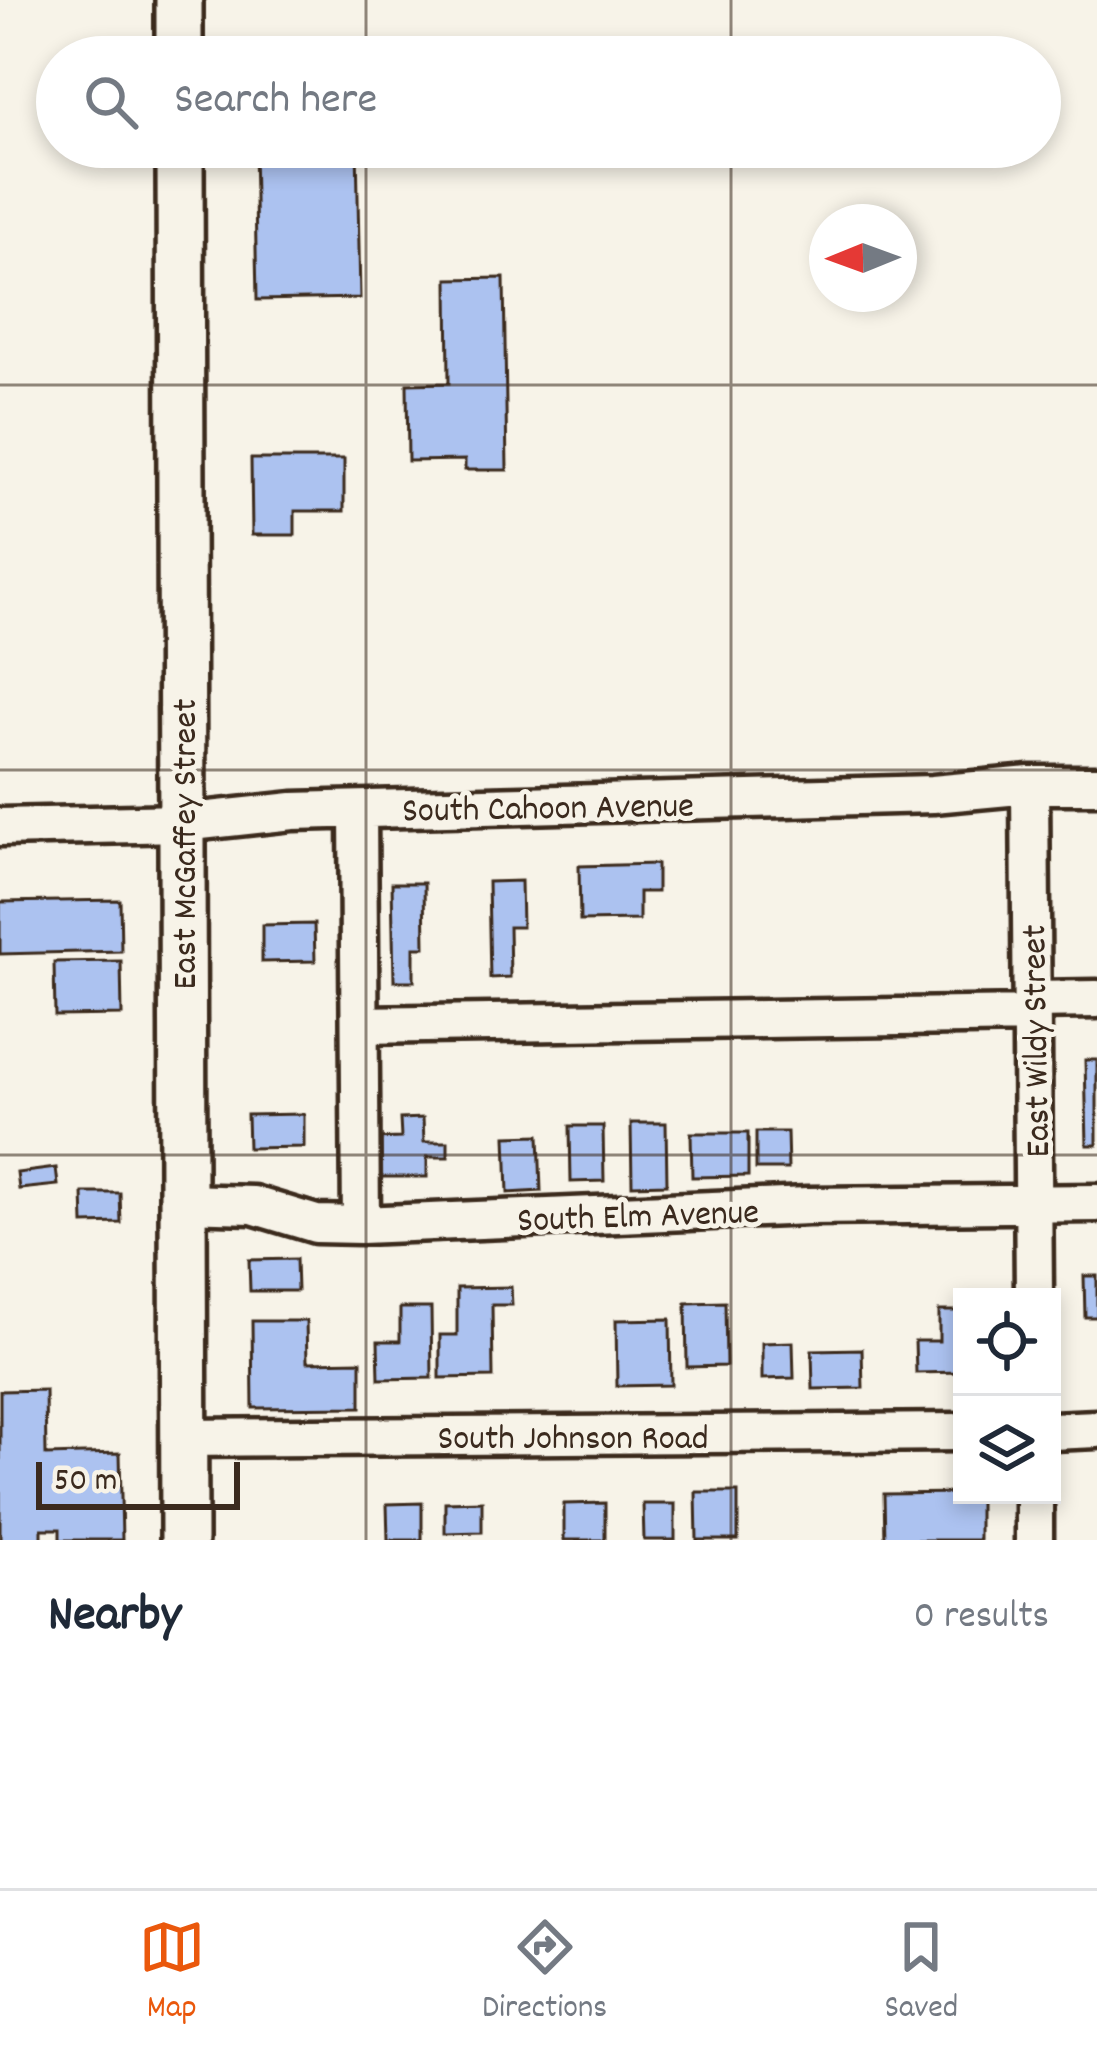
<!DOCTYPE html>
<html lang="en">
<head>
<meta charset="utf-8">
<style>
	body { margin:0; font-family:Dekko,sans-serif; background:#f6f6f7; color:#1f2937 }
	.controls { position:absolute; right:36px; bottom:36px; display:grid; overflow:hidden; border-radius:0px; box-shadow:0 6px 18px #0003 }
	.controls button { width:108px; height:108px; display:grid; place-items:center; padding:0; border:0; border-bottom:3px solid #e0e1e3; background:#fff; color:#1f2937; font:60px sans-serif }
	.compass { position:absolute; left:809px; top:204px; width:108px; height:108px; border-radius:50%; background:#fff; box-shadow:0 6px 18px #0003; rotate:269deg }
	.scale { position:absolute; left:36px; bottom:30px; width:204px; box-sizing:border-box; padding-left:12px; border:6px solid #3b2a1e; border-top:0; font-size:33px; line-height:42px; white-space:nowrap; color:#3b2a1e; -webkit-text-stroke:9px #f7f3e8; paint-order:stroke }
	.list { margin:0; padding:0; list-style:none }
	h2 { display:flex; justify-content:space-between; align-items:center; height:156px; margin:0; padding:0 48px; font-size:51px }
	h2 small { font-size:39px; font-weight:400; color:#747a83 }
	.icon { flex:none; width:66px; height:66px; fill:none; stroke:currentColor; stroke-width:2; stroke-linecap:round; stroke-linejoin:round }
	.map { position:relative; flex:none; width:1097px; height:1540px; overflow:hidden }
	.search { position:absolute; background:#fff; box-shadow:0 6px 18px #0003; left:36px; right:36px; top:36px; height:132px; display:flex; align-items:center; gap:30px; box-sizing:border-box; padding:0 42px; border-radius:66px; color:#747a83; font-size:45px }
	.sheet { height:348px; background:#fff }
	nav { display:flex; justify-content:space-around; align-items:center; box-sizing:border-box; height:168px; border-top:3px solid #e0e1e3; background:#fff; font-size:33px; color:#747a83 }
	nav a { display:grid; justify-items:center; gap:6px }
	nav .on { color:#ea580c }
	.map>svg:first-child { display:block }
	.building { fill:#acc2f0; stroke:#3b2a1e; stroke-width:3 }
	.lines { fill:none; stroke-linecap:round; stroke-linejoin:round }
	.minor-casing { stroke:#3b2a1e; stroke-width:45 }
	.major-casing { stroke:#3b2a1e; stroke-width:54 }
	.minor { stroke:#f7f3e8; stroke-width:36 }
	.major { stroke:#f7f3e8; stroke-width:45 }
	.grid { fill:none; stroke:#3b2a1e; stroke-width:3; stroke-opacity:0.55 }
	.labels { text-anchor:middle; stroke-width:10; stroke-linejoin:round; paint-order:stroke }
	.street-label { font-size:36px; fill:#3b2a1e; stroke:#f7f3e8 }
</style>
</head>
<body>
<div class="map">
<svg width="1097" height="1540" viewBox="0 0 1097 1540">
	<rect width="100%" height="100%" fill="#f7f3e8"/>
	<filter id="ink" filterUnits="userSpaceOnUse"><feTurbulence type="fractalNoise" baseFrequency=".00833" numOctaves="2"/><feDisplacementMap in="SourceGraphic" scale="24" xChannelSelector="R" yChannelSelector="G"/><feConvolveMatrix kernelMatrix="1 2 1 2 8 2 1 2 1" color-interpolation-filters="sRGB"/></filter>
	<g filter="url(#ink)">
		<path class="building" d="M254,147H357L360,298L257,300Z
			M504,278L507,470H465V460L408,461L407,384L449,383L448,279Z
			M251,459H344V511H295V535H252Z
			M657,864V892H639V920L580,921L579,866Z
			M521,881L522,927H509L510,977L490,978L488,882Z
			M392,883H424L425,947H414V981H394Z
			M120,900L121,951L0,954V902Z
			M314,924L315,961L262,962V925Z
			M121,961L122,1015L55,1016L54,962Z
			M1085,1060H1097V1145H1087Z
			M304,1114V1147L248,1148L247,1115Z
			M423,1118L424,1142H448V1157H427V1177H375L374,1139L401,1138L400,1119Z
			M631,1123H666L667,1184L632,1185Z
			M570,1126H603L604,1181L571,1182Z
			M756,1132H787L788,1169H756Z
			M691,1133H748V1176L692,1177Z
			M539,1135L541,1191L508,1193L506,1136Z
			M56,1168L58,1185L19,1189L17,1173Z
			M83,1193H120L121,1223L84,1224Z
			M296,1259L297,1291H250L249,1260Z
			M1084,1276H1097V1317H1085Z
			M511,1287L512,1305H492L493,1377L440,1378V1335H457V1288Z
			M725,1302L726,1366L687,1367L686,1303Z
			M400,1308H431L432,1378L379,1379L378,1341H400Z
			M939,1311H962V1372L916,1373L915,1341H939Z
			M670,1319L671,1385L617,1386L616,1320Z
			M252,1321H306L307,1362L361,1361V1407L253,1408Z
			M793,1342L794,1378L762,1379V1343Z
			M862,1349L863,1388L813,1389L812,1350Z
			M45,1390L46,1455L120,1453L122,1540H60V1529H42V1540H0V1391Z
			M696,1492H738V1540H697Z
			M962,1493L979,1495V1540H885L884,1494Z
			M482,1501V1532L445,1533V1502Z
			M422,1503V1540H388L387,1504Z
			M605,1503V1540H564V1504Z
			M643,1504H675V1540H644Z"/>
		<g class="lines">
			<g class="minor-casing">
				<path id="minor" d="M1030,785L1034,1297
					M358,810L361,1225
					M0,827L182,823L293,811L933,794L1030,785H1097
					M1032,1000L1097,999
					M360,1025L1032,1015
					M183,1203L253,1205L316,1224L361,1225L808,1206L1097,1203
					M1052,1431L1097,1429
					M183,1438L962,1432
					M1034,1495V1540"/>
			</g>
			<g class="major-casing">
				<path id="major" d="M179,0V57
					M180,147L184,1540"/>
			</g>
			<use href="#minor" class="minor"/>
			<use href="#major" class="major"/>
		</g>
	</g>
	<path class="grid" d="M366,0V57M731,0V57M366,147V1540M731,147V1540M0,385H1097M0,770H1097M0,1155H1097"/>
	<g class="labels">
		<g class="street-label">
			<text transform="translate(548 805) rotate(-1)" y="13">South Cahoon Avenue</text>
			<text transform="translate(182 844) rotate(-90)" y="13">East McGaffey Street</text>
			<text transform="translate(1033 1041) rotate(-91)" y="13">East Wildy Street</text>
			<text transform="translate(638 1213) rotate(-2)" y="13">South Elm Avenue</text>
			<text x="573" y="1448">South Johnson Road</text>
		</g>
	</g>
</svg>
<div class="controls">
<button><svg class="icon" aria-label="locate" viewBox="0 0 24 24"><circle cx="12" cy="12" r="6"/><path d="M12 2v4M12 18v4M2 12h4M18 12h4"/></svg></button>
<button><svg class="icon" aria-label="layers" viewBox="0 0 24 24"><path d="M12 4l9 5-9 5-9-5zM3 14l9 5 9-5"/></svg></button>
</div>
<svg class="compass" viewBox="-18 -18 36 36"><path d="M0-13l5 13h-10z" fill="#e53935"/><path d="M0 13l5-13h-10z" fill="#747a83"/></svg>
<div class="scale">50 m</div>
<div class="search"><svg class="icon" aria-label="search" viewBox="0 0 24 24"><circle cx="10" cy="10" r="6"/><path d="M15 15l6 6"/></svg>Search here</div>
</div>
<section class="sheet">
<h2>Nearby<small>0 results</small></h2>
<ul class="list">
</ul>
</section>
<nav>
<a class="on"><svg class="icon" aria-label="map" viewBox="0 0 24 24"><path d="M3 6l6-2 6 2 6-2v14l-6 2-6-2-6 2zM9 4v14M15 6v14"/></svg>Map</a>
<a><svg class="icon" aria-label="directions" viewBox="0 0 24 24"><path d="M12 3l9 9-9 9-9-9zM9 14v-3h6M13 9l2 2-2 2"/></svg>Directions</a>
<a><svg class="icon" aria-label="saved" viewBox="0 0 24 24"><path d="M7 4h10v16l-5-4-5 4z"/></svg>Saved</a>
</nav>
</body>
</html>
